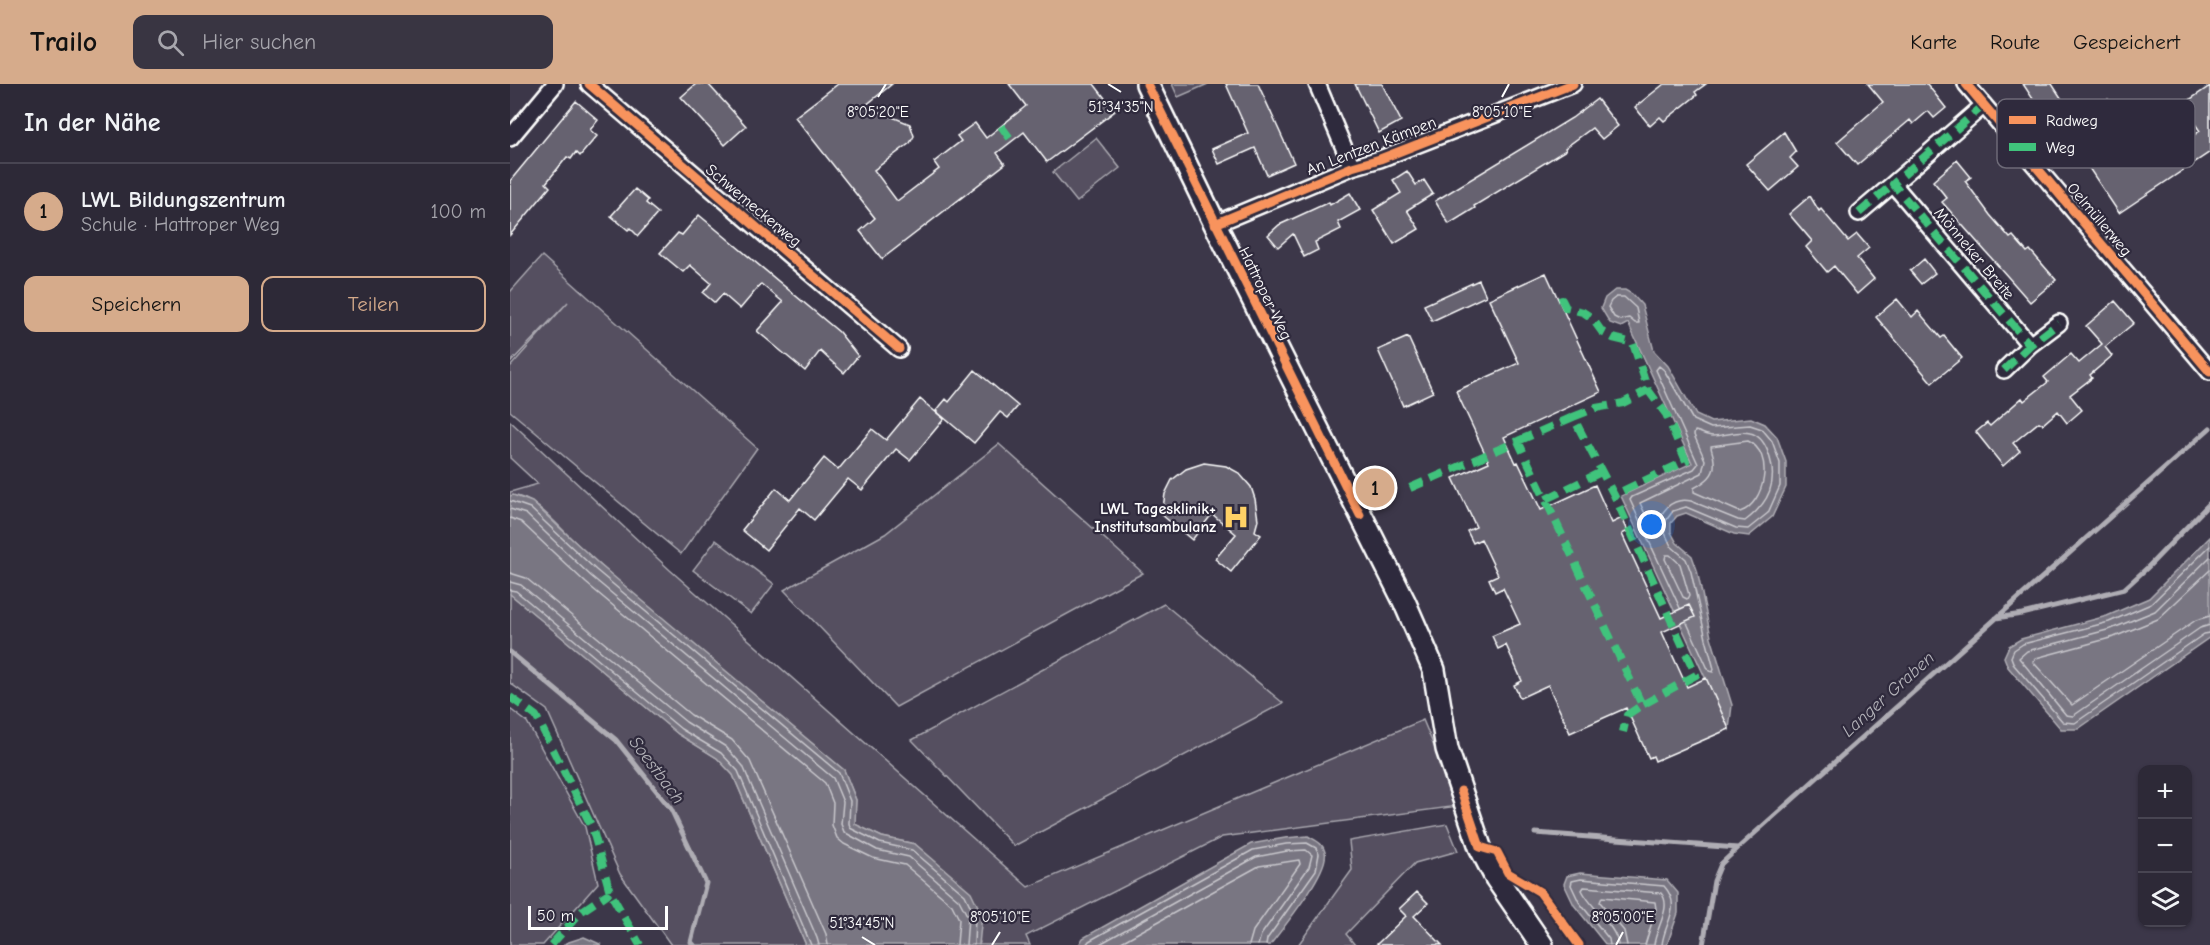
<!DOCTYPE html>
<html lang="de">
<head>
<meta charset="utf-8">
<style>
	body { margin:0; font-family:"Comic Neue",sans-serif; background:#393542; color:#f1f3f6 }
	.controls { position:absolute; right:18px; bottom:18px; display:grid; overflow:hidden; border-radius:12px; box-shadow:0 2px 4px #0004 }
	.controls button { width:54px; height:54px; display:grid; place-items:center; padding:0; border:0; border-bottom:2px solid #484552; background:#2d2937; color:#f1f3f6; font:30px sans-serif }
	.scale { position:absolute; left:18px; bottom:15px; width:140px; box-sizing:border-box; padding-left:6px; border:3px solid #fff; border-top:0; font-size:16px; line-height:21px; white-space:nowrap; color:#fff; -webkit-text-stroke:4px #2f2a3d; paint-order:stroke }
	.you { position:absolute; left:1142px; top:441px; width:21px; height:21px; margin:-15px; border:4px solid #fff; border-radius:50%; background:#1a73e8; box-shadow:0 0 0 9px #1a73e833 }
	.badge { display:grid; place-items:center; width:39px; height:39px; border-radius:50%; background:#d6ab8b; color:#111; font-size:20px; font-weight:700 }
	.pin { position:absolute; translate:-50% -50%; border:3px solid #fff; box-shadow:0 2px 6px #0006 }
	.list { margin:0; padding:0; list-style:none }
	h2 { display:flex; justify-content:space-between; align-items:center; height:78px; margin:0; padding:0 24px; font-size:26px }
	h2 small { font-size:20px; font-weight:400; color:#a7a6ad }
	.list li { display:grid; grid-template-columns:39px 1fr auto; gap:18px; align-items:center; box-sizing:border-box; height:96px; padding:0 24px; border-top:2px solid #484552 }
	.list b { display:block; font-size:22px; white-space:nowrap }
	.list p { margin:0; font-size:20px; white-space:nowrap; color:#a7a6ad }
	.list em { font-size:20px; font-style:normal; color:#a7a6ad }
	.actions { display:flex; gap:12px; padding:18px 24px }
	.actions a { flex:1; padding:14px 0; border:2px solid #d6ab8b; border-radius:12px; text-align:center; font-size:21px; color:#d6ab8b }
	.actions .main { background:#d6ab8b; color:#111 }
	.icon { flex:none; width:33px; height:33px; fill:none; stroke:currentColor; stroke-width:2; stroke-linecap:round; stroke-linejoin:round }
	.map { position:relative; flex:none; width:1700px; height:861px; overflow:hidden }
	header { display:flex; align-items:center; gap:36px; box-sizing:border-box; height:84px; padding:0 30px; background:#d6ab8b; color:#111 }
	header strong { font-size:28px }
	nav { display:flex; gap:33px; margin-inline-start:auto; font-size:21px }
	.search { width:420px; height:54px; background:#393542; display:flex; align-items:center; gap:15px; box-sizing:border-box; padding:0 21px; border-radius:12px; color:#a7a6ad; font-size:22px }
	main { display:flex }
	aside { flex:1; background:#2d2937 }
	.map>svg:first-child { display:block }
	.green { fill:#555060; stroke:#aaa8b0; stroke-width:1.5 }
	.water { fill:#797682; stroke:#afadb4; stroke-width:1.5 }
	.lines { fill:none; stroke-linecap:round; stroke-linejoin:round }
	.shore { stroke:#c9c8cd; stroke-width:1.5 }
	.stream { stroke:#afadb4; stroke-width:5 }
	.building { fill:#666270; stroke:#fff; stroke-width:1.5 }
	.street-casing { stroke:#fff; stroke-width:20 }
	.secondary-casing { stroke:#fff; stroke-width:26 }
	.street { stroke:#2f2a3d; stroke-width:15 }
	.secondary { stroke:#2f2a3d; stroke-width:21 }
	.quiet { stroke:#40c37c; stroke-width:8; stroke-dasharray:15 8; stroke-linecap:butt }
	.cycleway-casing { stroke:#2f2a3d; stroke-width:13 }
	.cycleway { stroke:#f8935d; stroke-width:9 }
	.ticks { fill:none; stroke:#fff; stroke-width:2 }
	.labels { text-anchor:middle; stroke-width:4.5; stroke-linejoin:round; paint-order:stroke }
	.street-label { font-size:16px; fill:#fff; stroke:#2f2a3d }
	.poi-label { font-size:16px; font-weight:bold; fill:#fff; stroke:#2f2a3d; text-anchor:end }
	.water-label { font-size:18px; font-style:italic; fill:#b5b4ba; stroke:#2f2a3d }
	.key { fill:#2f2a3d; stroke:#6d6a77; stroke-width:1.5 }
	.key-label { font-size:16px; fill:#fff }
	.ticks-label { font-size:15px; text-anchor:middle; fill:#fff; stroke:#2f2a3d; stroke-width:4.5; stroke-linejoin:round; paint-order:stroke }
</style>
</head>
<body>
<header>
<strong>Trailo</strong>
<div class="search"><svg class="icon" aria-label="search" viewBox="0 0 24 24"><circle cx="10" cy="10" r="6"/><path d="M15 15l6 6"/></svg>Hier suchen</div>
<nav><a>Karte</a><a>Route</a><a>Gespeichert</a></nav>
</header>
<main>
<aside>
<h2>In der Nähe<small></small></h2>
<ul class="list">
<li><span class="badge">1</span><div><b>LWL Bildungszentrum</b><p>Schule · Hattroper Weg</p></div><em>100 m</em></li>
</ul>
<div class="actions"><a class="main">Speichern</a><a>Teilen</a></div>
</aside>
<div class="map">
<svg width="1700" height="861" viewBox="0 0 1700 861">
	<rect width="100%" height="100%" fill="#3c3749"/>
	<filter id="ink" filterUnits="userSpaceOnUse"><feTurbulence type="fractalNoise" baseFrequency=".0167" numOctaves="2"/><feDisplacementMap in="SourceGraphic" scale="12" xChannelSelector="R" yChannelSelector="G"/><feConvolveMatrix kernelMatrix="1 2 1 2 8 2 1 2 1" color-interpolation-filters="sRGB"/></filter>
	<g filter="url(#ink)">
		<path class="green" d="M662,0H698L668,13Z
			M586,54L610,84L567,118L543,88Z
			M32,172L247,364L171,470L0,327V283L58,218L0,279V208Z
			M0,337L160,486L518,803L913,636L949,722L712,753L516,852L520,861H469L470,858L405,760L372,753L344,740L346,716L334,686C244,611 151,538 65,458C50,444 22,409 0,412V408L28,400L0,374Z
			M489,360L633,489L386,623L274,506L375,450Z
			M206,456L264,500L241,530L183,486Z
			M0,510L168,650L207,674L223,691L296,861H161L110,790L37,626L0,599Z
			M654,520L773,619L504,762L402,656Z
			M0,625L17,638L75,743L88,799L33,861H0Z
			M937,740L948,767L905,779L836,850L845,861H788L842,786L839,757Z"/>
		<path class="water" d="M1105,206H1115L1122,210L1132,221L1144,267L1158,282L1186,331L1201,338L1241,334L1255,340L1267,353L1276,378V403L1262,433L1239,452L1224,450L1176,429L1167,432L1161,439V448L1167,459L1182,472L1187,486L1201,553L1222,621L1219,645L1111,412L1182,379L1118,239L1111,243L1100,239L1091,224L1095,214Z
			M3,411L22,418L90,481L334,686L346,716L345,740L372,753L405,760L461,808L472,831L469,861H296L223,691L207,674L168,650L0,510V412Z
			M1700,453V553L1568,645H1551L1498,583L1494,573L1499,562L1511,555L1597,532L1639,514Z
			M798,752C806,757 813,759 815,768C820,786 773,844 760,861H569L573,854L741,760L775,754Z
			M1070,789L1157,796L1168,809V829L1157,861H1096L1064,821L1054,800L1057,792Z
			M74,853L92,861H54L56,859Z"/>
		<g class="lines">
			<path class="shore" d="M1106,213H1114L1126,224L1129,239H1125L1119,234L1110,236L1104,233L1098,223L1101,217Z
				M1185,347C1191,348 1196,352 1203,352C1215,352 1229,346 1240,349C1250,351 1255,360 1258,368C1269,398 1259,419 1235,437L1228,436L1181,417C1161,413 1149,428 1147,446L1143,447L1130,419L1192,389L1195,376L1184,351Z
				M1238,357C1265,369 1255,420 1230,428L1184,408V404C1195,398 1206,391 1204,377C1204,371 1201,367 1201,362Z
				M0,417L20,424L86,486L329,689L340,717L339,739L340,744L370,759L402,766L455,811L465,832L464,861
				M0,425L16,430L81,492L323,694L333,718L331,740L334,748L367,766L399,773L449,816L458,833L456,861
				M0,434L11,438L76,499L315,699L323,719L322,741L327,754L334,760L363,774L395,781L442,821L449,835L447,861
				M1700,462L1641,520L1599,538L1513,560L1504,566L1501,573L1504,581L1553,638L1565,639L1694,550L1700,549
				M1156,471H1160L1170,480L1179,511L1177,515L1173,513L1155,475Z
				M1700,473L1645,527L1601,545L1517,567L1509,574L1556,631L1563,632L1690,544L1700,541
				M1700,486L1648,535L1604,553L1526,574L1523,578L1562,621L1686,536L1700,532
				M0,489L16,494L181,631L222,656L240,677L316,850L318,861
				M0,498L11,501L176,638L216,663L233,682L307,854L309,861
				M0,506L6,507L171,645L211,669L228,687L301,861
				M1170,524L1120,416L1122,413L1184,385L1188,380L1146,286L1149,282L1154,286L1183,336L1201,344L1240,341L1252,345L1262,357L1270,379V402L1258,429L1238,445L1226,444L1176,423L1163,427L1155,438V449L1161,462L1176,475L1181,488L1196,555L1204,585L1203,588L1199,587L1177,539
				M576,861L579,857L743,766L776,760L797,759L806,764L809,770L806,786L757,855L756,861
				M588,861L746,773L777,767L796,766L802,771L799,783L751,851L748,861
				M606,861L749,782L789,776L790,780L743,847L739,861
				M1100,861L1099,855L1069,818L1061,801L1062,797L1071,795L1154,802C1173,823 1154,839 1152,861
				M1108,861C1107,843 1080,823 1072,806L1074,803L1151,809C1163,823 1145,845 1144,861
				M1117,861L1114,847L1090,818L1092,813L1145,818L1146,825L1135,861"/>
			<path class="stream" d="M1486,534L1512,530L1614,505L1637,484L1700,419
				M0,568L106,656L161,725L196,799L181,858L184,861
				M1025,749L1228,764L1700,344
				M1193,861L1204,797L1211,780L1228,764"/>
		</g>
		<path class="building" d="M186,0H198L236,42L215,61L171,13Z
			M328,0H382L355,22L400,40L404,52L400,59L364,86L387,117L429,85L424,78L451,57L447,52L465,39L476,54L516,22L499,0H584L605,27L537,78L514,48L487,69L495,80L372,175L350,147L365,134L285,33Z
			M716,0H748L784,79L757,91L745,64L709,80L702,65L738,49Z
			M845,0H872L891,37L869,49Z
			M1154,0H1196L1185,8L1187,11L1154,37L1150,33L1140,42L1125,23Z
			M1358,0H1417L1436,24L1424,34L1418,27L1403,40L1400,36L1347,81L1327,58L1373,18Z
			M1513,0H1542L1567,38L1547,51Z
			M1700,2V68L1609,129L1573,75L1590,64L1570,34L1598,15L1641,79L1690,47L1672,21Z
			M1087,15L1108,42L1092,55L1082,44L1055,64L1056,66L964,122L965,124L939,140L925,117L1062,34Z
			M66,17L88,36L80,46L87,52L70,72L66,68L61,75L57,73L36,99L40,103L0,151V97Z
			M1274,48L1286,68L1280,74L1288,83L1260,107L1236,80Z
			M1447,76L1461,93L1455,97L1480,131L1500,154L1503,152L1517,168L1520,166L1546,196L1520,218L1432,118L1437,114L1423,97Z
			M897,87L906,101L914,96L923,110L897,126L909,145L884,160L863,126L891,109L883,96Z
			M125,105L138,116L136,119L148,129L128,152L120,144L118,146L101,132Z
			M840,109L850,126L828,138L831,145L805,158L808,166L794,173L783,150L768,163L758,151L769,141L819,118L820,121Z
			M1300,112L1309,127L1311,125L1338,157L1347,150L1359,164L1347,174L1364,195L1347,210L1324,182L1317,188L1296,163L1302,157L1279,130Z
			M189,131L329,248L348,272L334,289L310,267L295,287L247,247L273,218L251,200L230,225L213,210L205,219L193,209L201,199L180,181L173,188L150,169L168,149L172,151Z
			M1414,175L1425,189L1411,200L1400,187Z
			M1036,189L1091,308L994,353L1006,379L1008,378L1031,426L1085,401L1102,439L1112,434L1118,447L1112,450L1151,534L1179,521L1185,533L1152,548L1177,603L1196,594L1219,645L1145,677L1143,672L1139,674L1116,624L1060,649L1038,601L1010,614L1004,601L1012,597L996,561L988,565L982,552L1010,540L993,504L985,508L979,495L988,491L971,455L963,459L957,447L966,443L943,394L979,378L946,307L1009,279L979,215Z
			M969,196L976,212L922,237L914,221Z
			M1387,215L1402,233L1408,227L1431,254L1434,252L1452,274L1422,299L1366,233Z
			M1605,217L1624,239L1595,263L1602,272L1580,291L1582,294L1560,311L1572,326L1557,339L1548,327L1533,340L1529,338L1503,359L1510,367L1493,382L1466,348L1477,339L1480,342L1512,314L1514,317L1538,298L1534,293L1561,270L1569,279L1592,260L1576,242Z
			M898,253L923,308L893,322L868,266Z
			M465,286L508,322L498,334L490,328L464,359L426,327L436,315L439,318Z
			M410,315L434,335L400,376L386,365L352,406L338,395L304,436L290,424L256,466L232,446L266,404L280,416L314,374L328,386L362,345L376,356Z
			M694,379L716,382L729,389L741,403L745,415L748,436L745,447L751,451L721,488L705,475L726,450L702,430L682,456L652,431L655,410L662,396L676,385Z
			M907,808L918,819L904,832L932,861H866L896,832L889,825Z"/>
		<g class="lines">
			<g class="street-casing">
				<path id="street" d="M79,0L389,265
					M807,0L842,83
					M1456,0L1700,288
					M1474,21L1383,100L1520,261L1549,239
					M0,54L45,0
					M1349,129L1383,100
					M705,140L842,83L870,75L1063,0
					M1494,286L1520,261"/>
			</g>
			<g class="secondary-casing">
				<path id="secondary" d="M637,0L705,140L894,517L924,586L937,665L970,763L986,794L1032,861"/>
			</g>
			<use href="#street" class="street"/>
			<use href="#secondary" class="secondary"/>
			<path class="quiet" d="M1474,21L1383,100L1520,261L1549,239
				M491,42L502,57
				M1349,129L1383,100
				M1049,217L1052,216L1056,224L1073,228L1082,234L1092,248L1103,254L1123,259L1138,306L1156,330L1176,377L1104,411
				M1494,286L1520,261
				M1063,333L1086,324L1113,319L1138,306
				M1008,357L1063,333L1104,411L1186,591L1132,621
				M900,404L1008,357L1132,621L1117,631L1113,648
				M1036,415L1091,388
				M0,613L26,632L82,743L100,808L130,861
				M41,861L72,827L100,808"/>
			<g class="cycleway-casing">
				<path id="cycleway" d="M79,0L389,265
					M637,0L850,431
					M1456,0L1700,288
					M705,140L842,83L870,75L1063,0
					M951,707L970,763L987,768L998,789L1030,808L1069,861"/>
			</g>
			<use href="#cycleway" class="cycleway"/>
		</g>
	</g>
	<path class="ticks" d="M598,0L611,8M368,13L376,0M992,13L999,0M352,853L365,861M482,861L490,848M1106,861L1113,848"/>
	<defs>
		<g id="hospital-bare" transform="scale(2.07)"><path d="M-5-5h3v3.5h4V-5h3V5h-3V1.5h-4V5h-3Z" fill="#ffd166" stroke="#2f2a3d" stroke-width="2.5" paint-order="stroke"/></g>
	</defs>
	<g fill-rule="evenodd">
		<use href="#hospital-bare" x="726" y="433"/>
	</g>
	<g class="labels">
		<g class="street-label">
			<text transform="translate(861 61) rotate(-21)" y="6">An Lentzen Kämpen</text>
			<text transform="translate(244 121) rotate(40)" y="6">Schwemeckerweg</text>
			<text transform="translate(1590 135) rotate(50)" y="6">Oelmüllerweg</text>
			<text transform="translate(1465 169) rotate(50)" y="6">Mönneker Breite</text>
			<text transform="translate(756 209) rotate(64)" y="6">Hattroper Weg</text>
		</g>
		<g class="poi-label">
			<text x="706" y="430">LWL Tagesklinik+<tspan x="706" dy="18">Institutsambulanz</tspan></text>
		</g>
		<g class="water-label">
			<text transform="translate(1378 610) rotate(-42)" y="6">Langer Graben</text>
			<text transform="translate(147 686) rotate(53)" y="6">Soestbach</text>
		</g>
	</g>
	<rect x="1487" y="15" width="198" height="69" rx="9" class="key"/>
	<rect x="1499" y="32" width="27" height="8" fill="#f8935d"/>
	<rect x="1499" y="59" width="27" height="8" fill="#40c37c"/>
	<g class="key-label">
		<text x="1536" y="42">Radweg</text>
		<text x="1536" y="69">Weg</text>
	</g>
	<g class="ticks-label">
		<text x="611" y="28">51°34'35"N</text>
		<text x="368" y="33">8°05'20"E</text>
		<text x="992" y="33">8°05'10"E</text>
		<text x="490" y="838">8°05'10"E</text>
		<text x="1113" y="838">8°05'00"E</text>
		<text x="352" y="844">51°34'45"N</text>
	</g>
</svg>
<div class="controls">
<button>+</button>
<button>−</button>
<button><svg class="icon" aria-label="layers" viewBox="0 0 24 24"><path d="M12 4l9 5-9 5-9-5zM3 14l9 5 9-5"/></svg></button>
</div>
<div class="scale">50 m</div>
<div class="you"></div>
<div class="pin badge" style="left:865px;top:404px">1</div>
</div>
</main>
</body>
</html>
